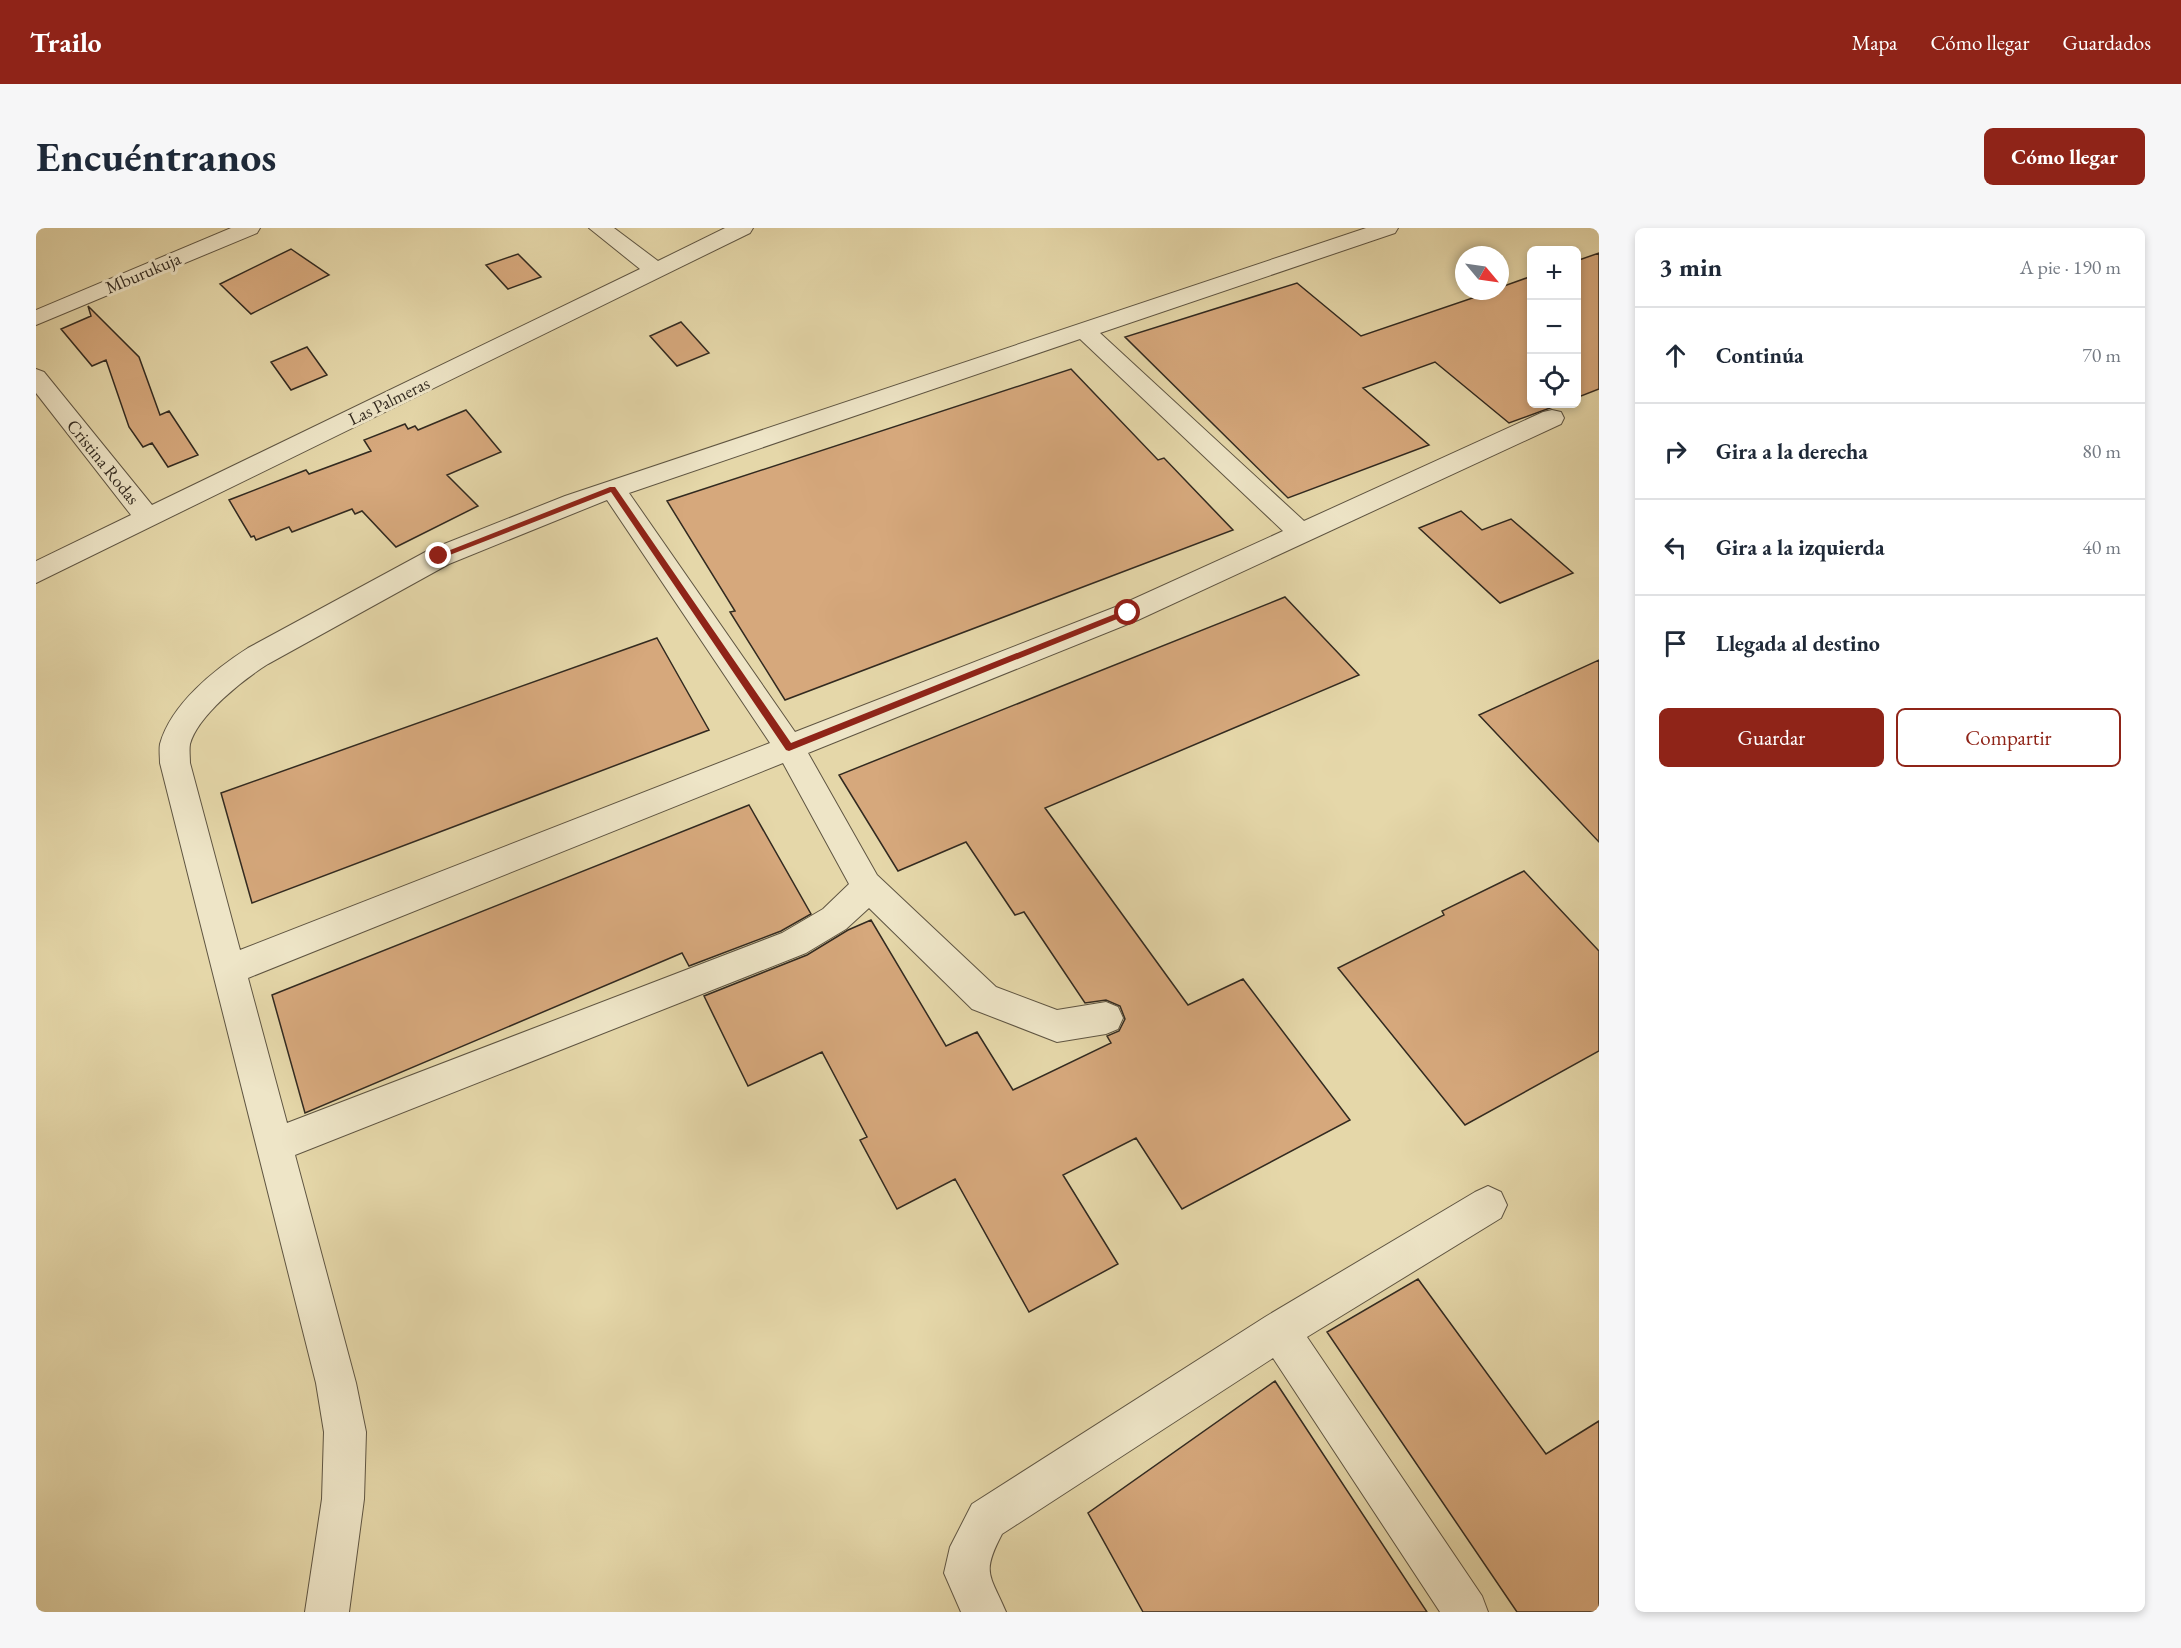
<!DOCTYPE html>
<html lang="es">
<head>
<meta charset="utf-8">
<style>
	body { margin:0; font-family:"EB Garamond",serif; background:#f6f6f7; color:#1f2937 }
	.controls { position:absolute; right:18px; top:18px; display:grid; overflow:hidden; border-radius:9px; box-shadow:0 3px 9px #0003 }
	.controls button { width:54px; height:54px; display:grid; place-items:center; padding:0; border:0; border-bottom:2px solid #e0e1e3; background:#fff; color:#1f2937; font:30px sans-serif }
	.compass { position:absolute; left:1419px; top:18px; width:54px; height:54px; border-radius:50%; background:#fff; box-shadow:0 3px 9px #0003; rotate:119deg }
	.stop { position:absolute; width:18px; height:18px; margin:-14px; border:4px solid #8f2418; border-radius:50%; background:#fff }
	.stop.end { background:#8f2418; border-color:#fff; box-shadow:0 2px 6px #0008 }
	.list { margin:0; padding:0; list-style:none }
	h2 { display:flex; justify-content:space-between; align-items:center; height:78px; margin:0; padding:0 24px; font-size:26px }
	h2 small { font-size:20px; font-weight:400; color:#747a83 }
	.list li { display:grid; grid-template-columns:39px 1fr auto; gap:18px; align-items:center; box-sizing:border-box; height:96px; padding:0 24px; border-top:2px solid #e0e1e3 }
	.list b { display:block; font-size:22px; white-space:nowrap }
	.list em { font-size:20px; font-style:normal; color:#747a83 }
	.actions { display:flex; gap:12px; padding:18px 24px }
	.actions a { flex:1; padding:14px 0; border:2px solid #8f2418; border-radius:9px; text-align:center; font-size:21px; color:#8f2418 }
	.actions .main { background:#8f2418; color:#fff }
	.icon { flex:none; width:33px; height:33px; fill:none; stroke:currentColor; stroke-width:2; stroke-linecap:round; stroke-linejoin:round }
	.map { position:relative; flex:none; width:1563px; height:1384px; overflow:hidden; border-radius:9px }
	header { display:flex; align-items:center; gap:36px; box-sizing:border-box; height:84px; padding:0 30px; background:#8f2418; color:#fff }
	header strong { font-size:28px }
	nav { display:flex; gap:33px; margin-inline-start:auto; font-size:21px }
	.intro { display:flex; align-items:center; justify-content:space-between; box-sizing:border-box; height:144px; padding:0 36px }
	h1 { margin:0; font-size:42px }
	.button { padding:15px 27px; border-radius:9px; background:#8f2418; color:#fff; font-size:21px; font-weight:700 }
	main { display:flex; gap:36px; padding:0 36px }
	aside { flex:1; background:#fff; border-radius:9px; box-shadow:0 3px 9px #0003 }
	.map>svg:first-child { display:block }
	.building { fill:#d6a87c; stroke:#322a20; stroke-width:1.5 }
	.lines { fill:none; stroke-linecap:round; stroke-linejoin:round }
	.minor-casing { stroke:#5f5542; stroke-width:2 }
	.minor { fill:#eee5c7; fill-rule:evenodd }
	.route { fill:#8f2418 }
	.labels { text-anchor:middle; stroke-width:6; stroke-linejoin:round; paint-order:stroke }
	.far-street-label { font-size:18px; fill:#322a20; stroke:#eee5c7 }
</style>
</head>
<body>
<header>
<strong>Trailo</strong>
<nav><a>Mapa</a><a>Cómo llegar</a><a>Guardados</a></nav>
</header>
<div class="intro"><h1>Encuéntranos</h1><a class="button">Cómo llegar</a></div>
<main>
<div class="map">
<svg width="1563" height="1384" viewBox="0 0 1563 1384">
	<rect width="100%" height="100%" fill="#e5d7a9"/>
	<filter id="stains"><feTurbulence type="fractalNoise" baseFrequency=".00333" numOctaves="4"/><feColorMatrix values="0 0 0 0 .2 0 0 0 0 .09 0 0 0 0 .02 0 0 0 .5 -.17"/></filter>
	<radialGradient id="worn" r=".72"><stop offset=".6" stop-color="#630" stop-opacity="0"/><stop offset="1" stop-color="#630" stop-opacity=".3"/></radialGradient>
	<path class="building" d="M255,21L293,47L215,86L184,56Z
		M1563,25V161L1540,170V33Z
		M482,26L505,49L472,61L450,37Z
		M1496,48V176H1525L1473,195L1399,134L1327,160L1393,217L1252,270L1089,109L1261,55L1325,108L1457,63H1464L1465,59Z
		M52,78L103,129L124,187L133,183L162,227L132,239L116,215L107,219L93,199L70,132L56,138L25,101L55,88Z
		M645,94L673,125L641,138L614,108Z
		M271,119L291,147L255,162L235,134Z
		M1035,141L1122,232L1128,230L1197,302L749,472L694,384L699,383L631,273Z
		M430,182L465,224L411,247L442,278L360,319L326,283L319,286L316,281L256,304L253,299L220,312L218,308L215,309L193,272L270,242L273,246L335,223L328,212L369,196L372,201L379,198L382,202Z
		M1425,283L1446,302L1475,291L1537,345L1464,375L1383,300Z
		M1249,369L1323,447L1009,580L1152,777L1207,751L1314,892L1146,981L1100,910L1027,947L1082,1036L993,1084L919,951L861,981L824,912L831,909L786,824L712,858L668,768L771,727L812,702L835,692L910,818L941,804L977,862L1075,815L1071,808L1083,803L1089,791L1084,778L1070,772L1049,775L988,684L979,687L930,614L862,643L803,547Z
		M621,410L673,502L216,675L185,565Z
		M1563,432V614L1443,487Z
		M713,577L775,686L745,703L653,738L646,725L269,885L236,767Z
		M1488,643L1563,723V823L1429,897L1302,740L1408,687L1406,683Z
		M1382,1051L1510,1226L1563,1193V1384H1481L1291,1104Z
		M1239,1153L1391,1384H1107L1052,1285Z"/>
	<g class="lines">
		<g class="minor-casing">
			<path id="minor" d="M195,0H224L221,5L0,97V82Z
				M553,0H578L622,33L689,0H717L714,5L0,355V333L95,287L0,165V141L8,144L116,277L604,41Z
				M1330,0H1362L1359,5L1064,105L1268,293L1507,184L1516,182L1525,184L1528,190L1525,196L1102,392L772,525L841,647L960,759L1021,782L1070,774L1082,779L1087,790L1082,801L1070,806L1021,814L936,781L833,680L810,701L770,725L259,927L320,1155L330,1204L328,1271L313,1384H269L286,1271L288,1204L280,1155L124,535C124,529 123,522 124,516C135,476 179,441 212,420L393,322L529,268ZM1044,111L1247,303L1082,378L759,504L593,265ZM571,272L734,515L204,722L154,535C154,529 153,522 154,516C162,487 208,451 232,436L413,336ZM747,535L813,656L787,681L746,705L251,895L212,750Z
				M1452,958L1465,964L1471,977L1465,990L1271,1109L1446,1368L1452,1384H1404L1237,1130L966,1306C945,1346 954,1346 970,1384H925L908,1345L914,1319L936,1276L1229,1089L1439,964Z"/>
		</g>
		<use href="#minor" class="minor"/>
	</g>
	<path class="route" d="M574,259H579L755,515L1089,382L1096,385L753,523L750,522L575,264L406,330L399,328Z"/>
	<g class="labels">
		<g class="far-street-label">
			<text transform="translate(107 45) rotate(-23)" y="6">Mburukuja</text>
			<text transform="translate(353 173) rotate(-26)" y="6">Las Palmeras</text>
			<text transform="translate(67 234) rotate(51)" y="6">Cristina Rodas</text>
		</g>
	</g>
	<rect width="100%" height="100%" filter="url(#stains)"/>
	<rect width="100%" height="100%" fill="url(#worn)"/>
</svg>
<div class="controls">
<button>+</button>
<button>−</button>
<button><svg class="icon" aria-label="locate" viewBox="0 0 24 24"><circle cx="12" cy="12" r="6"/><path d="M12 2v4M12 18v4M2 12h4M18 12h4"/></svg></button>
</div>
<svg class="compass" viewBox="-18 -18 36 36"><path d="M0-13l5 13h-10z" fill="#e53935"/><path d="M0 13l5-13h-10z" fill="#747a83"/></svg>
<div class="stop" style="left:1092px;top:385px"></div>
<div class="stop end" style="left:403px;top:328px"></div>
</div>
<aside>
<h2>3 min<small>A pie · 190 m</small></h2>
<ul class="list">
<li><svg class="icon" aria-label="ahead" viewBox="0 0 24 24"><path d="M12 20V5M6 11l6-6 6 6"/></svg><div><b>Continúa</b></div><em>70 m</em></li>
<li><svg class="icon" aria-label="right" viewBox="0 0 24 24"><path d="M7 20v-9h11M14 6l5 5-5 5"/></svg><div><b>Gira a la derecha</b></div><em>80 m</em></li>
<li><svg class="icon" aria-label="left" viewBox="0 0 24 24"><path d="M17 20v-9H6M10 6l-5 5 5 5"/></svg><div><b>Gira a la izquierda</b></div><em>40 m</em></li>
<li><svg class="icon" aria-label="arrive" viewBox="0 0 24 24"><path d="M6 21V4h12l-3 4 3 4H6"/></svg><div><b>Llegada al destino</b></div></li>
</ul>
<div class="actions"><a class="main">Guardar</a><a>Compartir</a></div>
</aside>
</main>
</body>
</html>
